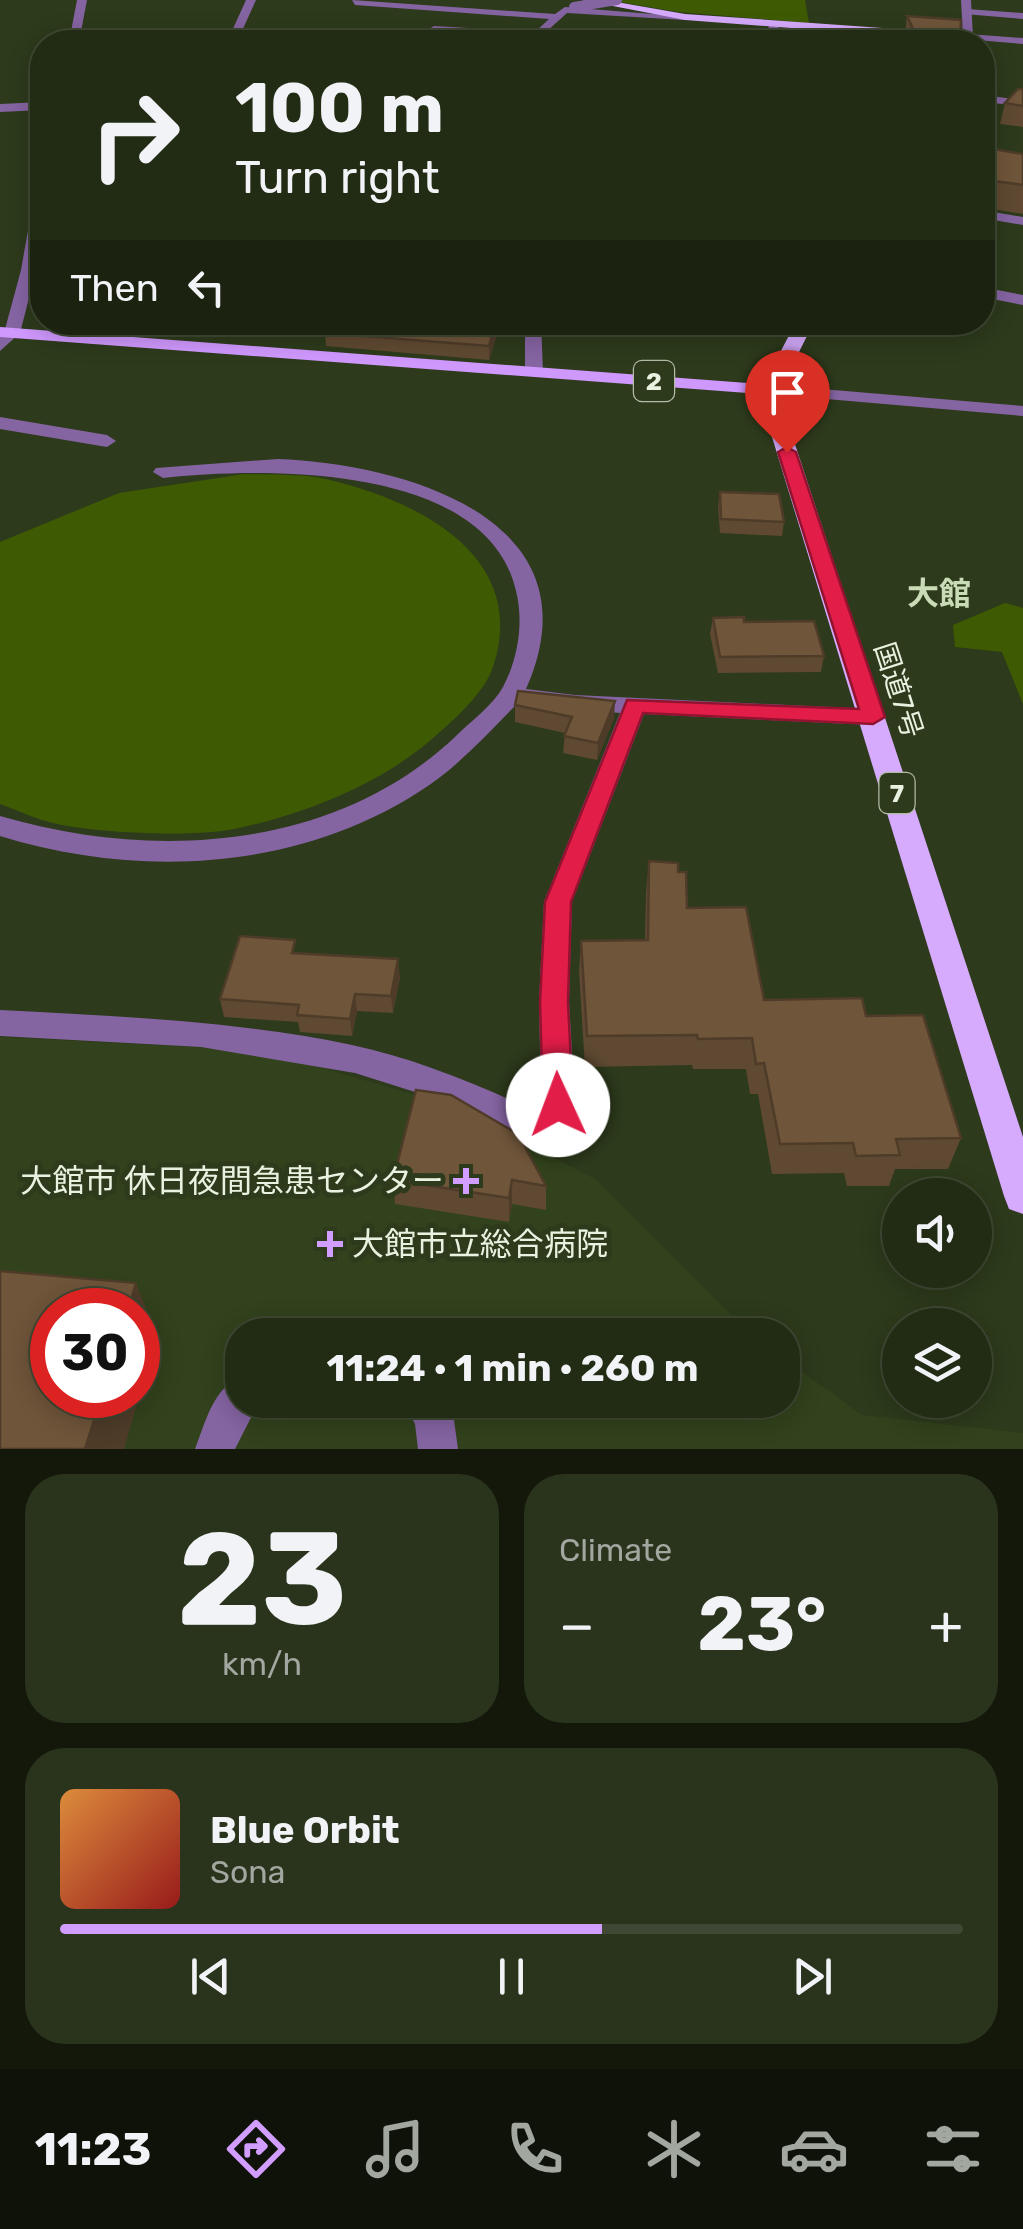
<!DOCTYPE html>
<meta charset="utf-8">
<style>
:root{--surface:#222c14;--page:#2a341d;--text:#f1f3f6;--muted:#a2a7a0;--line:#3f4834;--accent:#d19dfe}
body{margin:0;font-family:Rubik,"Noto Sans JP",sans-serif;background:var(--page);color:var(--text);height:100vh;display:flex;flex-direction:column;font-size:38px;white-space:nowrap}
*{box-sizing:border-box;margin:0}
p{font-size:32px;color:var(--muted)}
.icon{flex:none;width:55px;height:55px;fill:none;stroke:currentColor;stroke-width:2;stroke-linecap:round;stroke-linejoin:round}
.map{position:relative;height:1449px;overflow:hidden}
.panel{display:flex;flex-direction:column;gap:25px;padding:25px;background:#13180b;flex:1}
.panel>*{flex:none}
.hud{position:absolute;left:30px;top:30px;width:965px;height:305px;border-radius:40px;box-shadow:0 5px 25px #0003,0 0 0 2px var(--line);background:#222c14;color:var(--text);overflow:hidden}
.buttons{position:absolute;left:882px;top:1178px;display:grid;gap:20px}
.buttons a{display:grid;place-items:center;width:110px;height:110px;border-radius:50%;background:var(--surface);box-shadow:0 5px 25px #0003,0 0 0 2px var(--line);font-size:50px}
.speed{position:absolute;left:30px;top:1288px;display:flex;gap:20px;font-size:50px;font-weight:700;text-align:center}
.speed>*{display:grid;place-content:center;width:130px;height:130px;border-radius:50%;background:var(--surface);box-shadow:0 5px 25px #0003,0 0 0 2px var(--line);line-height:1}
.speed .limit{border:15px solid #d22;background:#fff;color:#111}
.pin{position:absolute;display:grid;place-items:center;width:85px;height:85px;color:#fff;margin:-102px -42px;border-radius:50% 50% 50% 0;rotate:-45deg;box-shadow:0 0 10px #0007}
.pin .icon{rotate:45deg}
.me{position:absolute;width:110px;margin:-55px;rotate:358deg;stroke-linejoin:round;filter:drop-shadow(0 0 8px #0008)}
.turn{display:flex;align-items:center;gap:35px;height:210px;padding:0 40px;font-size:45px}
.turn .icon{width:130px;height:130px;stroke-width:2.5}
.turn b{display:block;font-size:70px;line-height:85px}
.then{display:flex;align-items:center;height:95px;padding:0 40px;background:#0003;gap:20px;font-size:38px}
.big{font-size:75px;font-weight:700;line-height:1.1}
.panel .widget{flex:1;display:flex;flex-direction:column;justify-content:center;gap:15px;min-width:0;padding:0 35px;border-radius:40px;background:var(--page)}
.panel .dial{align-items:center;gap:0}
.dial b{font-size:130px;line-height:1}
.song{display:flex;align-items:center;gap:30px}
.cover{width:120px;height:120px;border-radius:15px;background:linear-gradient(135deg,hsl(30 70% 55%),hsl(0 70% 35%))}
.played{height:10px;border-radius:5px;background:linear-gradient(90deg,var(--accent) 60%,var(--line) 60%)}
.keys{display:flex;justify-content:space-around;direction:ltr}
.heat{display:flex;justify-content:space-between;align-items:center;font-size:55px;direction:ltr}
.panel .tiles{flex:1;display:grid;gap:25px;grid-template-columns:1fr 1fr}
.widget:last-child{grid-column:span 2}
.trip{position:absolute;left:225px;top:1318px;width:575px;height:100px;border-radius:40px;background:var(--surface);box-shadow:0 5px 25px #0003,0 0 0 2px var(--line);font-weight:700;line-height:100px;text-align:center}
.tab-bar{display:flex;height:160px;justify-content:space-around;align-items:center;background:#0e1208;color:var(--muted)}
.tab-bar .icon{width:70px;height:70px}
.tab-bar .active{color:var(--accent)}
.tab-bar b{font-size:45px;color:var(--text)}
.map>svg:first-child{display:block}
.built{fill:#32421c;fill-rule:evenodd}
.green{fill:#3e5b03}
.lines{fill:none;stroke-linecap:round;stroke-linejoin:round}
.minor{fill:#8564a2;fill-rule:evenodd}
.tertiary{fill:#8564a2;fill-rule:evenodd}
.primary{fill:#cf98fd;fill-rule:evenodd}
.trunk{fill:#d6aafc;fill-rule:evenodd}
.minor-bridge{stroke:#8564a2;stroke-width:10}
.wall{fill:#5f4932}
.shaded-wall{fill:#4e3c29}
.building{fill:#6f553a;stroke:#4e3c29;stroke-width:2.5}
.route{fill:#e11d48;stroke:#92132f;stroke-width:2.5}
.poi-dot{fill:#d19dfe;stroke:#2d3a1b;stroke-width:4}
.labels{text-anchor:middle;stroke-width:10;stroke-linejoin:round;paint-order:stroke}
.shield{fill:#2d3a1b;stroke:#b1bba5;stroke-width:2.5}
.shield-label{font-size:25px;font-weight:bold;fill:#e9f2e0}
.street-label{font-size:28px;fill:#e9f2e0;stroke:#2d3a1b}
.quarter-label{font-size:32px;font-weight:bold;fill:#cadcb7;stroke:#2d3a1b}
.near-poi-label{font-size:32px;fill:#e9f2e0;stroke:#2d3a1b;text-anchor:end}
</style>
<div class="map">
<svg width="1023" height="1449" viewBox="0 0 1023 1449">
<rect width="100%" height="100%" fill="#2d3a1b"/>
<path class="built" d="M0,1037L265,1051L459,1108L595,1179L751,1335H242V1400H782L783,1358L862,1415L1023,1433V1449H0ZM52,1310H138V1395H52Z"/>
<g class="green">
<polygon points="608,0 805,0 809,23 679,12"/>
<path d="M244,474C273,475 306,473 334,481C422,503 529,558 493,667C485,691 459,715 441,731C388,781 309,813 239,828C196,838 100,833 57,824C38,820 19,811 0,804V542L119,493Z"/>
<polygon points="1005,603 1023,608 1023,704 1002,652 955,647 953,625"/>
</g>
<g class="lines">
<g class="minor">
<polygon points="77,0 87,0 79,42 69,42"/>
<polygon points="246,0 256,0 237,42 227,42"/>
<polygon points="352,0 555,14 565,7 690,17 685,20 567,13 535,42 524,42 528,37 429,29 434,26 535,32 549,19 355,5"/>
<polygon points="967,9 1023,13 1023,19 964,14"/>
<polygon points="774,21 779,24 777,42 767,42 769,24"/>
<polygon points="381,34 454,39 459,42 377,39"/>
<polygon points="968,34 1023,38 1023,44 964,39"/>
<polygon points="42,102 42,110 0,112 0,104"/>
<path d="M42,187C45,237 33,284 20,333L12,338L4,333L21,270L35,191Z"/>
<polygon points="982,210 1023,217 1023,225 982,218"/>
<polygon points="982,287 1023,295 1023,305 982,297"/>
<polygon points="525,322 541,322 543,372 534,377 525,372"/>
<polygon points="0,417 107,435 116,441 107,447 0,429"/>
<path d="M278,459C406,464 601,520 526,689L575,695L873,709L885,717L873,725L644,714L572,902L569,1001L575,1105L550,1140L538,1144L456,1105L355,1073L201,1047L0,1036V1010C118,1016 236,1021 352,1045C414,1058 476,1084 533,1110L541,1101L539,1001L544,902L620,713L517,704C492,729 468,756 439,778C314,870 145,881 0,836V816C153,861 335,851 456,736C471,721 493,705 503,687C518,659 524,622 516,591C487,463 264,467 163,478L153,472L156,468Z"/>
<path d="M242,1376V1400H260L235,1449H195C206,1421 213,1388 242,1376Z"/>
<polygon points="403,1400 445,1400 454,1420 458,1449 418,1449 415,1424"/>
</g>
<g class="tertiary">
<polygon points="961,0 971,0 973,37 968,40 963,37"/>
<polygon points="982,95 1023,100 1023,106 982,102"/>
<polygon points="6,329 20,333 0,351 0,336"/>
<polygon points="774,385 1023,406 1023,416 768,394 768,386"/>
</g>
<polygon class="primary" points="0,327 774,385 783,390 774,395 0,337"/>
<g class="trunk">
<polygon points="582,0 605,0 685,14 968,34 974,42 685,20"/>
<polygon points="796,322 814,322 792,366 785,414 1023,1137 1023,1214 1009,1209 1004,1196 765,414 773,366"/>
</g>
<polyline class="minor-bridge" points="574,7 617,0"/>
</g>
<g class="wall">
<polygon points="907,16 960,42 904,42"/>
<polygon points="1023,89 1023,127 1000,124 1005,103"/>
<polygon points="982,147 1023,154 1023,214 986,208 982,222"/>
<polygon points="331,322 499,322 499,328 489,360 326,346 325,333"/>
<polygon points="720,492 784,522 782,536 720,533 718,505"/>
<polygon points="713,618 744,622 824,656 821,672 718,673 710,634"/>
<polygon points="515,705 614,718 597,760 563,753 565,733 515,722"/>
<polygon points="649,861 678,872 687,908 764,1000 866,1016 961,1138 948,1169 895,1169 889,1186 847,1186 844,1173 772,1174 758,1094 750,1094 746,1069 693,1069 692,1065 585,1067 579,972 581,941 645,940 646,892"/>
<polygon points="297,953 400,977 393,1013 357,1011 352,1036 300,1032 298,1022 224,1017 220,999"/>
<polygon points="416,1090 546,1186 546,1210 512,1204 509,1222 395,1204 393,1180"/>
</g>
<g class="shaded-wall">
<polygon points="989,194 982,222 982,203"/>
<polygon points="496,322 499,322 499,328 489,360 489,346"/>
<polygon points="615,701 614,718 597,760 598,743"/>
<polygon points="398,959 400,977 393,1013 391,996"/>
<polygon points="355,994 357,1011 352,1036 350,1019"/>
<polygon points="512,1180 512,1204 509,1222 509,1198"/>
<polygon points="136,1283 157,1336 124,1449 85,1449 102,1395 138,1395 138,1310 128,1310"/>
</g>
<g class="building">
<polygon points="907,16 961,20 960,42 919,42"/>
<polygon points="1018,89 1023,89 1023,106 1005,103"/>
<polygon points="982,147 1023,154 1023,185 986,180 985,190 989,194 982,203"/>
<polygon points="331,322 496,322 489,346 325,333"/>
<polygon points="720,492 779,494 784,522 721,519"/>
<polygon points="744,617 744,622 814,621 824,656 720,657 713,618"/>
<polygon points="518,691 615,701 598,743 564,736 572,717 515,705"/>
<polygon points="649,861 678,863 678,872 686,872 687,908 746,907 764,1000 862,998 866,1016 923,1015 961,1138 896,1139 900,1155 856,1156 853,1143 780,1144 764,1063 756,1064 752,1038 698,1039 697,1035 587,1036 581,941 648,940"/>
<polygon points="240,936 295,940 292,953 398,959 391,996 355,994 350,1019 297,1015 299,1005 220,999"/>
<polygon points="416,1090 451,1095 518,1134 546,1186 512,1180 509,1198 393,1180"/>
<polygon points="0,1271 136,1283 128,1310 52,1310 52,1395 102,1395 85,1449 0,1449"/>
</g>
<polygon class="route" points="787,447 796,452 885,717 873,724 643,713 571,902 568,1002 573,1105 568,1114 558,1118 547,1114 543,1105 540,1002 545,902 627,700 859,709 778,452"/>
<g class="poi-dot">
<path d="M461 1166h10v10h10v10h-10v10h-10v-10h-10v-10h10z"/>
<path d="M325 1229h10v10h10v10h-10v10h-10v-10h-10v-10h10z"/>
</g>
<g class="labels">
<g class="shield">
<rect x="634" y="361" width="40" height="40" rx="8"/>
<rect x="879.5" y="773" width="35" height="40" rx="8"/>
</g>
<g class="shield-label">
<text x="654" y="390">2</text>
<text x="897" y="802">7</text>
</g>
<g class="street-label">
<text transform="translate(899 690) rotate(72)" y="10">国道7号</text>
</g>
<g class="quarter-label">
<text x="939" y="605">大館</text>
</g>
<g class="near-poi-label">
<text x="444" y="1192">大館市 休日夜間急患センター</text>
<text x="352" y="1255" text-anchor="start">大館市立総合病院</text>
</g>
</g>
</svg>
<div class="buttons">
<a><svg class="icon" aria-label="sound" viewBox="0 0 24 24"><path d="M4 9h4l5-4v14l-5-4H4zM17 9q2 3 0 6"/></svg></a>
<a><svg class="icon" aria-label="layers" viewBox="0 0 24 24"><path d="M12 4l9 5-9 5-9-5zM3 14l9 5 9-5"/></svg></a>
</div>
<div class="speed"><div class="limit">30</div></div>
<div class="pin" style="left:787px;top:452px;background:#d93025"><svg class="icon" aria-label="arrive" viewBox="0 0 24 24"><path d="M6 21V4h12l-3 4 3 4H6"/></svg></div>
<svg class="me" style="left:558px;top:1105px" viewBox="-20 -20 40 40"><circle r="19" fill="#fff"/><path d="M0-13L10 11 0 6-10 11z" fill="#e11d48"/></svg>
<div class="trip">11:24 · 1 min · 260 m</div>
<div class="hud">
<div class="turn"><svg class="icon" aria-label="right" viewBox="0 0 24 24"><path d="M7 20v-9h11M14 6l5 5-5 5"/></svg><div><b>100 m</b>Turn right</div></div>
<div class="then">Then<svg class="icon" aria-label="left" viewBox="0 0 24 24"><path d="M17 20v-9H6M10 6l-5 5 5 5"/></svg></div>
</div>
</div>
<section class="panel">
<div class="tiles">
<div class="widget dial"><b>23</b><p>km/h</p></div>
<div class="widget"><p>Climate</p>
<div class="heat"><a>−</a><b class="big">23°</b><a>+</a></div>
</div>
<div class="widget">
<div class="song"><i class="cover"></i><div><b>Blue Orbit</b><p>Sona</p></div></div>
<div class="played"></div>
<div class="keys"><svg class="icon" aria-label="previous" viewBox="0 0 24 24"><path d="M18 5L8 12l10 7zM5 5v14"/></svg><svg class="icon" aria-label="pause" viewBox="0 0 24 24"><path d="M8 5v14M16 5v14"/></svg><svg class="icon" aria-label="next" viewBox="0 0 24 24"><path d="M6 5l10 7-10 7zM19 5v14"/></svg></div>
</div>
</div>
</section>
<nav class="tab-bar">
<b>11:23</b>
<svg class="icon active" aria-label="directions" viewBox="0 0 24 24"><path d="M12 3l9 9-9 9-9-9zM9 14v-3h6M13 9l2 2-2 2"/></svg>
<svg class="icon" aria-label="music" viewBox="0 0 24 24"><path d="M9 18V5l10-2v13"/><circle cx="6" cy="18" r="3"/><circle cx="16" cy="16" r="3"/></svg>
<svg class="icon" aria-label="phone" viewBox="0 0 24 24"><path d="M5 4h4l2 5-3 2q2 4 5 5l2-3 5 2v4C11 20 4 13 5 4z"/></svg>
<svg class="icon" aria-label="climate" viewBox="0 0 24 24"><path d="M12 3v18M4 7l16 10M4 17L20 7"/></svg>
<svg class="icon" aria-label="car" viewBox="0 0 24 24"><path d="M5 17H2v-5l4-1 3-4h7l3 4 3 1v5h-3M9 17h6M6 11h13"/><circle cx="7" cy="17" r="2"/><circle cx="17" cy="17" r="2"/></svg>
<svg class="icon" aria-label="filters" viewBox="0 0 24 24"><path d="M4 7h16M4 17h16"/><circle cx="9" cy="7" r="2"/><circle cx="15" cy="17" r="2"/></svg>
</nav>
